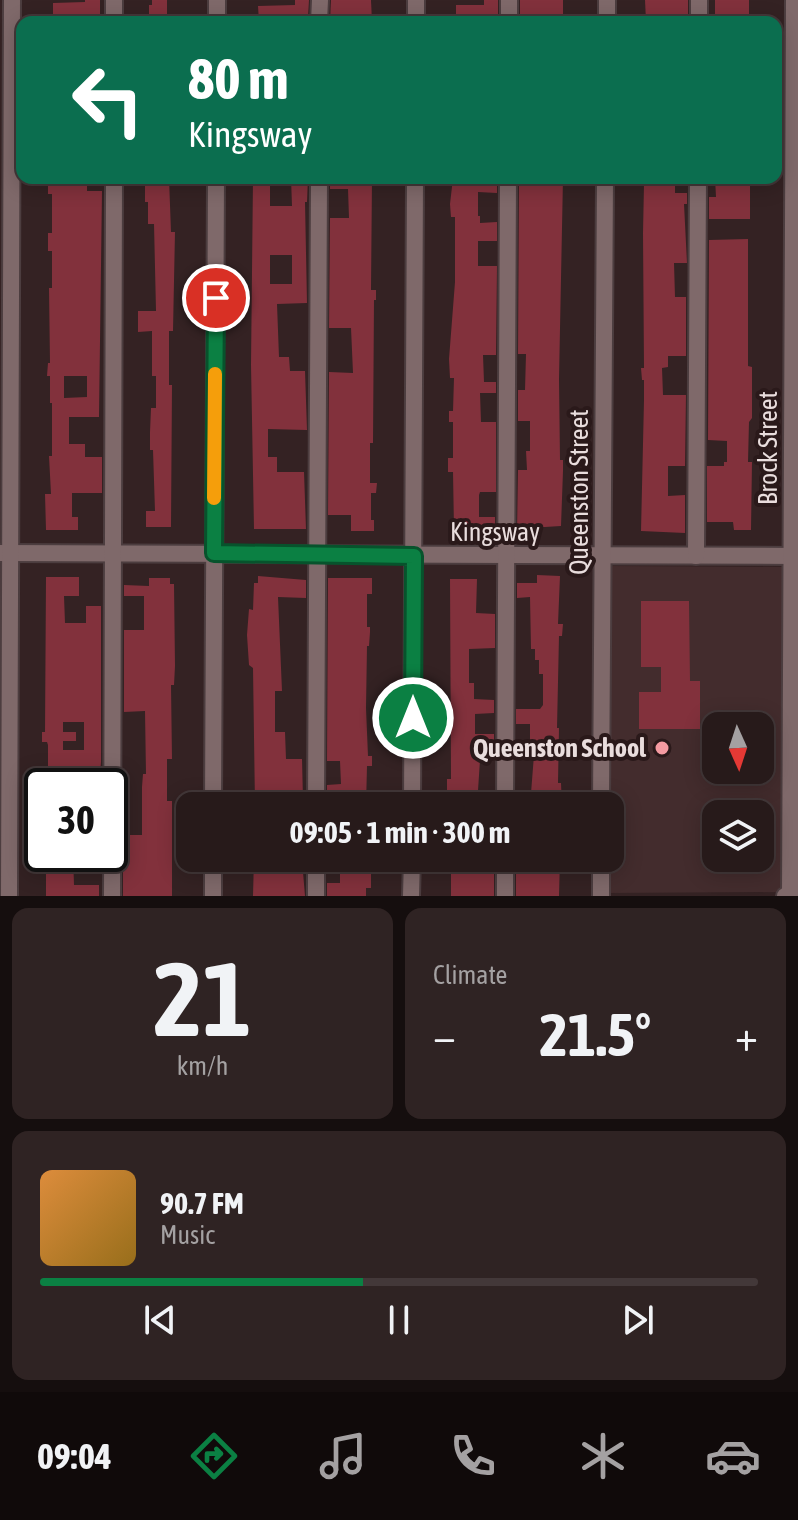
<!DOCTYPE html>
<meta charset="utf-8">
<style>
:root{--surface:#271a1a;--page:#2f2323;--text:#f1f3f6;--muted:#a4a1a2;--line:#433839;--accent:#0b8043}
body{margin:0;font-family:"Asap Condensed",sans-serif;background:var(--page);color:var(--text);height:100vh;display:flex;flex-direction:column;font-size:30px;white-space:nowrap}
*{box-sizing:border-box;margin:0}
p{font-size:26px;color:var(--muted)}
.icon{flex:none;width:44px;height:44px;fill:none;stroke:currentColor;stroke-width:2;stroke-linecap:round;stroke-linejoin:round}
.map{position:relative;height:896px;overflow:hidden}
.panel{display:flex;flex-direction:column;gap:12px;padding:12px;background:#150e0e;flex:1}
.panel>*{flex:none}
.banner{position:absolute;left:16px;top:16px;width:766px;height:168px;border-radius:16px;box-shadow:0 4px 20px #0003,0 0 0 2px var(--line);background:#0b6e4f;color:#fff;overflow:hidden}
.needle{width:52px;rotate:177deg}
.buttons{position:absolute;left:702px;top:712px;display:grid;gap:16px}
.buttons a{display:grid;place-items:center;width:72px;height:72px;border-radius:16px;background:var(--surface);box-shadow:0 4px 20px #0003,0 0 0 2px var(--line);font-size:40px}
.speed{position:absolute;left:24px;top:768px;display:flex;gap:16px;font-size:40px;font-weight:700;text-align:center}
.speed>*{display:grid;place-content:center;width:104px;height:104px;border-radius:50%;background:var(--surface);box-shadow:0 4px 20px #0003,0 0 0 2px var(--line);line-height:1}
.speed .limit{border:4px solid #111;border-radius:12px;background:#fff;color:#111}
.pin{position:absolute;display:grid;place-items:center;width:68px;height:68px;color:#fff;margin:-34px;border:4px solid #fff;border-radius:50%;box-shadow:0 2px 8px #0007}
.me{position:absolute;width:88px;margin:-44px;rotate:0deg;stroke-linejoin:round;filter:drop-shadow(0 0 6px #0008)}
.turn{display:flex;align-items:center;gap:28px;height:168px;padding:0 40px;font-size:36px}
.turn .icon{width:104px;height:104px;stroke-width:2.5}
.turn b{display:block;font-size:56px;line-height:68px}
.big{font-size:60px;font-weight:700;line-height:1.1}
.panel .widget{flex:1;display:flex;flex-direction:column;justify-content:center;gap:12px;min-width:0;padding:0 28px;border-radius:16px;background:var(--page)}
.panel .dial{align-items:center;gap:0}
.dial b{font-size:104px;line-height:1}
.song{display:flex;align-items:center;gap:24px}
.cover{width:96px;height:96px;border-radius:12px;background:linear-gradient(135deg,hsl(30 70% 55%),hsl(40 70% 35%))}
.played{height:8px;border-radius:4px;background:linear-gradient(90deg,var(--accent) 45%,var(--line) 45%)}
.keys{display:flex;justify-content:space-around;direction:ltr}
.heat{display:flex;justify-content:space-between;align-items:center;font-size:44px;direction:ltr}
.panel .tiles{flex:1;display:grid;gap:12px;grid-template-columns:1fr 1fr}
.widget:last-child{grid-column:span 2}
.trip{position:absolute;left:176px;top:792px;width:448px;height:80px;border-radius:16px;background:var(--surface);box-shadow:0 4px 20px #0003,0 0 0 2px var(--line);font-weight:700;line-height:80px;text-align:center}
.tabs{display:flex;height:128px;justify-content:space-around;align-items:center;background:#100a0a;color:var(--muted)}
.tabs .icon{width:56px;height:56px}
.tabs .active{color:var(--accent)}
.tabs b{font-size:36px;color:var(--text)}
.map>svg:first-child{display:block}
.built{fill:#432c2d;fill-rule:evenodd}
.building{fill:#82313c;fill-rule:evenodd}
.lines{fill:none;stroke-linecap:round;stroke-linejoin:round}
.minor-casing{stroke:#4c3d3f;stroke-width:20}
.minor{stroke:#7f696a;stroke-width:16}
.route-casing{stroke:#07532c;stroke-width:20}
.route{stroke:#0b8043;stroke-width:14}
.slow{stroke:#f59e0b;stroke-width:14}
.poi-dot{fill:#f49aa1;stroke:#2a191a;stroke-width:3}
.labels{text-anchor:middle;stroke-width:8;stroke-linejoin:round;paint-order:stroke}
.street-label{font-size:26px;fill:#e9dddd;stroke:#2a191a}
.poi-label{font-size:26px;font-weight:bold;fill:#e9dddd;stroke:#2a191a;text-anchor:end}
</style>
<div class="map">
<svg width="798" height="896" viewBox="0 0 798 896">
<rect width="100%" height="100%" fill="#342223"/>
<path class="built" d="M611,566L784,567L786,892L605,893L606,858H610V806H607ZM716,726H760V770H716ZM716,814H760V858H716Z"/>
<g class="building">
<polygon points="85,0 100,0 100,22 53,22 53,3 85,2"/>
<polygon points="152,0 167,0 167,22 149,22 149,5 152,5"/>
<polygon points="295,0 309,0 308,17 286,18 286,22 259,22 258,6 295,5"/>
<polygon points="331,0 371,0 372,22 330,22"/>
<polygon points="484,0 498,0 498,22 456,22 456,5 484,5"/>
<rect x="520" y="0" width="43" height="22"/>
<polygon points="645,0 688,0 688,22 646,21"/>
<rect x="715" y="0" width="34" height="22"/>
<polygon points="151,178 169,178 171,232 175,232 173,331 169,331 169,385 172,385 171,527 146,527 146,511 155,511 153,450 150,450 150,432 151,408 156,408 156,376 152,376 152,331 138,332 138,311 156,311 154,224 148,224 148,202 145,202 145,183 152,183"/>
<path d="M253,178H270V206H292L291,178H308L307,202H305L307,303L277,304L279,357H289L290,371H305L307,430L268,429V457H277V472H304L306,529H254L251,365ZM270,255H292V284H270Z"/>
<polygon points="330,178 372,178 371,290 376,290 376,300 374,300 373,443 370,443 370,483 377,483 376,493 371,493 371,520 374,520 374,531 351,531 351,515 328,515 329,372 353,373 351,328 329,328 330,218 349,218 348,189 330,189"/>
<polygon points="453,178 497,178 497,193 478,192 478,216 480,216 480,223 497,222 497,241 478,241 478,266 497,266 496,355 483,355 484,382 496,382 496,393 480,393 481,422 496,422 496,492 480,492 479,495 479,517 495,517 495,532 486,532 486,529 454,529 453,472 448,472 448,458 453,458 453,422 449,422 449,411 453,411 454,378 450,378 449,359 455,282 455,217 451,217 450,204"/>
<polygon points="545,178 563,178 559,379 560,460 563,460 563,471 561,526 529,528 529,532 517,532 518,470 527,470 526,451 530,451 530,421 518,421 518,390 525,390 526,354 518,354 519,181 545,181"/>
<polygon points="647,178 675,178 675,193 687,193 687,204 684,204 687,263 674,263 675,297 686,297 686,356 668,356 668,367 662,368 663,395 686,395 685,466 668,466 668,496 685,495 685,533 641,531 644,400 644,380 642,380 641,368 644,368 643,233 644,184 647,184"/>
<polygon points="715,178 750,178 750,219 709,219 709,197 716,197"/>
<path d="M48,179H70V183L87,185V191H102L99,417H69V444H85V457H102V493H72V517H78V530H46L45,494H51L49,456H52V403H50V376H47L48,363H50L49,288H52V251H48V233H52V194H48ZM64,376H87V397L64,398Z"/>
<polygon points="748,239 748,366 752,367 752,418 749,422 748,462 752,462 751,530 734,530 733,522 707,522 707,466 724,466 724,462 727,462 727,441 708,440 709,240"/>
<polygon points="537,575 560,576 558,624 563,624 562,636 559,636 557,728 559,728 558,783 561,783 562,806 530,806 535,742 530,741 530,724 516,724 516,709 540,709 543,705 543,674 539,674 539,660 535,660 535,649 531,649 530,597 517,598 517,583 537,583"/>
<polygon points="258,576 306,580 306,598 278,597 282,691 275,691 275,732 285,732 286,759 302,759 303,799 273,799 273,806 255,806 253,668 249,665 247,635 249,609 253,610 254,583 258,583"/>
<path d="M46,577H79V596H64L65,623H86V606H101V762L100,774H87L88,786H48V745L47,742H42V732H45ZM63,722H84V750H63V741H76V732H63Z"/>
<polygon points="149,578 170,578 170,584 174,584 175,666 174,685 171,685 172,759 167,759 167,801 172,801 172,896 123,896 123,835 142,835 142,787 143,774 146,774 145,711 124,712 124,630 144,630 144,596 124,596 124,585 149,586"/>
<polygon points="328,578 372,578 372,594 367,594 367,627 370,627 370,632 369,646 367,646 366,708 368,756 372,756 372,766 367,766 366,806 342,806 342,798 327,798 327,785 341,784 340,761 327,761"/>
<polygon points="450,579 477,579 476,613 495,614 495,648 469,649 469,683 474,683 474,699 494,700 494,713 475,714 475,734 494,734 494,760 480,760 477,806 451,806 451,797 447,797 447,779 451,779"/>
<polygon points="641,601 689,601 690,681 700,681 700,729 639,729 639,692 661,692 661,667 641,667"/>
<polygon points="46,854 73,854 74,885 99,885 99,896 46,896"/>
<polygon points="254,858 302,860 305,896 253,896"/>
<polygon points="340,858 371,858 371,888 366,888 366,896 327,896 327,883 340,883"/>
<polygon points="451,858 470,858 470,861 480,861 480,864 494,864 494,896 451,896"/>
<polygon points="536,858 560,858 559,896 516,896 516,865 536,864"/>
</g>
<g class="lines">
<g class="minor-casing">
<g id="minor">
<polyline points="114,22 114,0"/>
<polyline points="217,22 217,0"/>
<polyline points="319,22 320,0"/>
<polyline points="416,22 416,0"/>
<polyline points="509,22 509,0"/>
<polyline points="607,22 607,0"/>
<polyline points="699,22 699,0"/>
<polyline points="0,553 798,556"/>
<polyline points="696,556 698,178"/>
<polyline points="213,806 216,178"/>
<polyline points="316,806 319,178"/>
<polyline points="412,806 415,178"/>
<polyline points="505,806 508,178"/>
<polyline points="601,806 605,178"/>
<polyline points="9,896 12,0"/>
<polyline points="112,896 114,178"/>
<polyline points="213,896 213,858"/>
<polyline points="316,896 316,858"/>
<polyline points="411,896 412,858"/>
<polyline points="505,896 505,858"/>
<polyline points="601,896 601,858"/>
<polyline points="785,896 790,896 794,0"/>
</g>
</g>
<use href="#minor" class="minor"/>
</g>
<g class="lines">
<g class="route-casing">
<polyline id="route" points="216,298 214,553 414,556 413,718"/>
</g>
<use href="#route" class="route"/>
<polyline class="slow" points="214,498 215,374"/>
</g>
<circle class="poi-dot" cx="662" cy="748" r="8"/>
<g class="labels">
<g class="street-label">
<text transform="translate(768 448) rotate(-90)" y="9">Brock Street</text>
<text transform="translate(579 492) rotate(-90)" y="9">Queenston Street</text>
<text x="495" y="541">Kingsway</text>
</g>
<g class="poi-label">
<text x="646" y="757">Queenston School</text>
</g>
</g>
</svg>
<div class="buttons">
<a><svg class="needle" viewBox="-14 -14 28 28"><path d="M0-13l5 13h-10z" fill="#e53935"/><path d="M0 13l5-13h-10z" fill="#a4a1a2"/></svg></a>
<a><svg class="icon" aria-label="layers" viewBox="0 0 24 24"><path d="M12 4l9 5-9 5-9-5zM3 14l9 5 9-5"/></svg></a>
</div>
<div class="speed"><div class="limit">30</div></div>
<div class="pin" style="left:216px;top:298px;background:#d93025"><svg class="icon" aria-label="arrive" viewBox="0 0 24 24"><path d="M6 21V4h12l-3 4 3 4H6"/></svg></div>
<svg class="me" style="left:413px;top:718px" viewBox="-20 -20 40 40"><circle r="17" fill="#0b8043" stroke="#fff" stroke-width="3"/><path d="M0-11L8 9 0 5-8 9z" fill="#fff"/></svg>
<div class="trip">09:05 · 1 min · 300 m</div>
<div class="banner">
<div class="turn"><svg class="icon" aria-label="left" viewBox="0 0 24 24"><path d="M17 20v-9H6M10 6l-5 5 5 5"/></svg><div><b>80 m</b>Kingsway</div></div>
</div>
</div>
<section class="panel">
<div class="tiles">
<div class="widget dial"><b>21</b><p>km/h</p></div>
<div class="widget"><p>Climate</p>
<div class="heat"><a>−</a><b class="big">21.5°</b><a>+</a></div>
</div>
<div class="widget">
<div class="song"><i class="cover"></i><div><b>90.7 FM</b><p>Music</p></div></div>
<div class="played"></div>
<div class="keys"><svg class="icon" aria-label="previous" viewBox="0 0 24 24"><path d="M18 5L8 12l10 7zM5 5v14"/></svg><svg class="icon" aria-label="pause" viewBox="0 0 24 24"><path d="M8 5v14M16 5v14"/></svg><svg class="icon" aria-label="next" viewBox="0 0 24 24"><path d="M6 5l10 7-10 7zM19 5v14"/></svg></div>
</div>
</div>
</section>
<nav class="tabs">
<b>09:04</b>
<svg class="icon active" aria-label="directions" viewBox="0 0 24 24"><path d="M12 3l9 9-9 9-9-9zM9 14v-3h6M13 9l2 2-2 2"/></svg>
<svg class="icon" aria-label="music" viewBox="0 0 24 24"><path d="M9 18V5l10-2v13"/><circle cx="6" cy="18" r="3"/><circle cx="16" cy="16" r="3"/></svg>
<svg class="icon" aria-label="phone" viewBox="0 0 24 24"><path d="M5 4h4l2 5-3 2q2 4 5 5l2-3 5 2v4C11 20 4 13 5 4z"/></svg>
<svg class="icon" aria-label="climate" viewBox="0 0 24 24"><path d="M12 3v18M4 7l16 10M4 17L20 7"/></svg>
<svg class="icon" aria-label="car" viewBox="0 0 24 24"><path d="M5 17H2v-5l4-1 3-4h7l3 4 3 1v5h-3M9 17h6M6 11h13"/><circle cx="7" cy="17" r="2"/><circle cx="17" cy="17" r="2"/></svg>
</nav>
